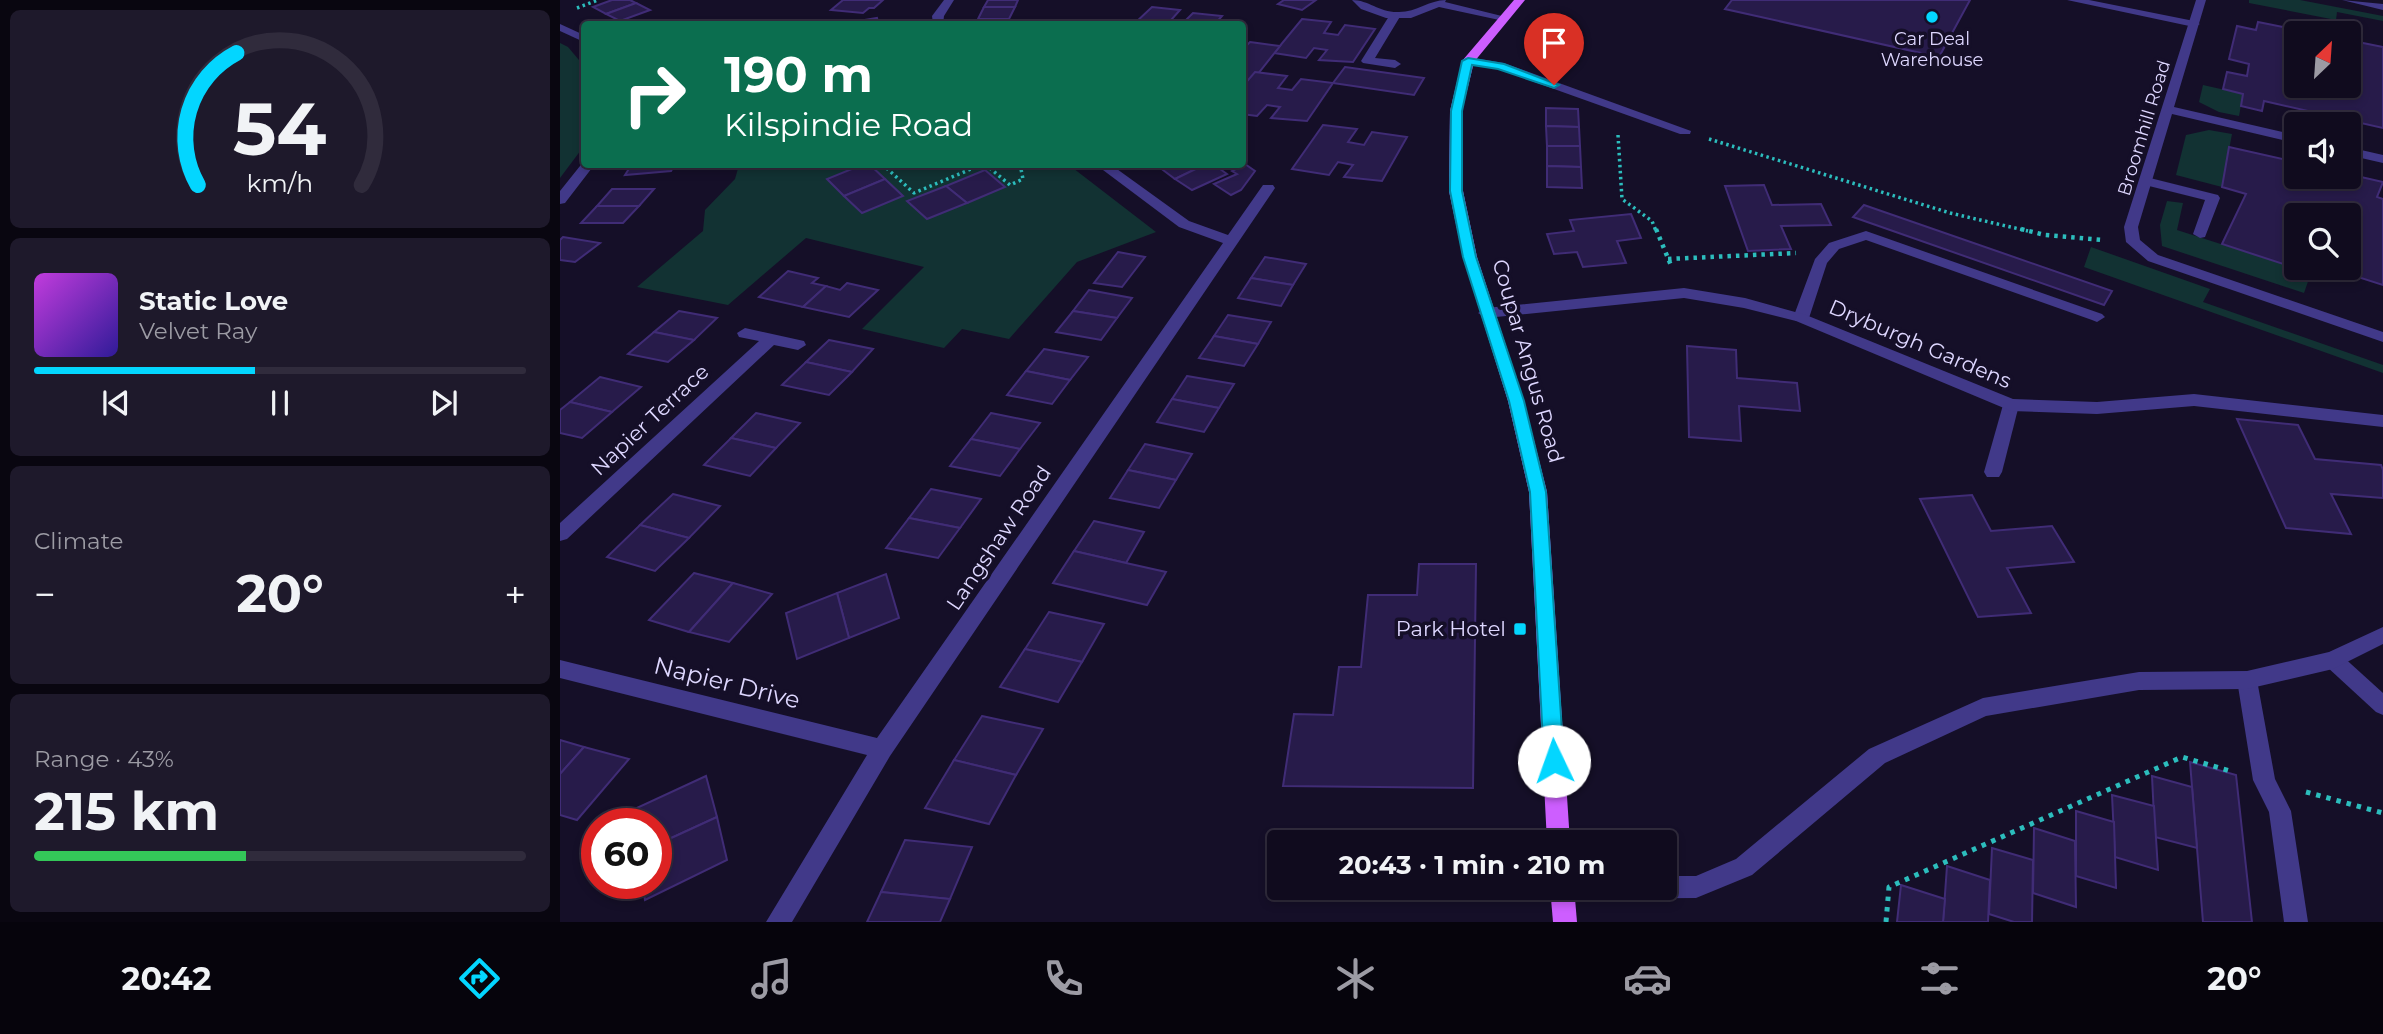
<!DOCTYPE html>
<meta charset="utf-8">
<style>
:root{--surface:#100b1e;--page:#1e192b;--text:#f1f3f6;--muted:#9c9ba4;--line:#302b3c;--accent:#03d6ff}
body{margin:0;font-family:Montserrat,sans-serif;background:var(--page);color:var(--text);height:100vh;display:flex;flex-direction:column;font-size:26px;white-space:nowrap}
*{box-sizing:border-box;margin:0}
p{font-size:23px;color:var(--muted)}
.icon{flex:none;width:38px;height:38px;fill:none;stroke:currentColor;stroke-width:2;stroke-linecap:round;stroke-linejoin:round}
.map{position:relative;flex:1;overflow:hidden}
.details{display:flex;flex-direction:column;gap:10px;padding:10px;background:#090610;width:560px}
.details>*{flex:none}
.top-card{position:absolute;left:21px;top:21px;width:665px;height:147px;border-radius:7px;box-shadow:0 4px 10px #0003,0 0 0 2px var(--line);background:#0b6e4f;color:#fff;overflow:hidden}
.needle{width:46px;rotate:25deg}
.tools{position:absolute;left:1724px;top:21px;display:grid;gap:14px}
.tools a{display:grid;place-items:center;width:77px;height:77px;border-radius:7px;background:var(--surface);box-shadow:0 4px 10px #0003,0 0 0 2px var(--line);font-size:35px}
.speed{position:absolute;left:21px;top:808px;display:flex;gap:14px;font-size:35px;font-weight:700;text-align:center}
.speed>*{display:grid;place-content:center;width:91px;height:91px;border-radius:50%;background:var(--surface);box-shadow:0 4px 10px #0003,0 0 0 2px var(--line);line-height:1}
.speed .limit{border:10px solid #d22;background:#fff;color:#111}
.pin{position:absolute;display:grid;place-items:center;width:60px;height:60px;color:#fff;margin:-72px -30px;border-radius:50% 50% 50% 0;rotate:-45deg;box-shadow:0 0 7px #0007}
.pin .icon{rotate:45deg}
.me{position:absolute;width:77px;margin:-38px;rotate:357deg;stroke-linejoin:round;filter:drop-shadow(0 0 5px #0008)}
.turn{display:flex;align-items:center;gap:24px;height:147px;padding:0 28px;font-size:32px}
.turn .icon{width:91px;height:91px;stroke-width:2.5}
.turn b{display:block;font-size:49px;line-height:60px}
.big{font-size:52px;font-weight:700;line-height:1.1}
.details .tile{flex:1;display:flex;flex-direction:column;justify-content:center;gap:10px;min-width:0;padding:0 24px;border-radius:10px;background:var(--page)}
.details .dial{align-items:center;gap:0}
.dial svg{height:182px;overflow:visible;fill:none;stroke:var(--line);stroke-width:7;stroke-linecap:round;text-anchor:middle}
.dial text{fill:var(--text);stroke:none}
.song{display:flex;align-items:center;gap:21px}
.cover{width:84px;height:84px;border-radius:10px;background:linear-gradient(135deg,hsl(290 70% 55%),hsl(250 70% 35%))}
.played{height:7px;border-radius:4px;background:linear-gradient(90deg,var(--accent) 45%,var(--line) 45%)}
.keys{display:flex;justify-content:space-around;direction:ltr}
.heat{display:flex;justify-content:space-between;align-items:center;font-size:38px;direction:ltr}
.charge{height:10px;border-radius:5px;background:linear-gradient(90deg,#34c759 43%,var(--line) 0)}
.trip{position:absolute;left:707px;top:830px;width:410px;height:70px;border-radius:7px;background:var(--surface);box-shadow:0 4px 10px #0003,0 0 0 2px var(--line);font-weight:700;line-height:70px;text-align:center}
.tab-bar{display:flex;height:112px;justify-content:space-around;align-items:center;background:#06040c;color:var(--muted)}
.tab-bar .icon{width:49px;height:49px}
.tab-bar .on{color:var(--accent)}
.tab-bar b{font-size:32px;color:var(--text)}
main{display:flex;flex:1;min-height:0}
.map>svg:first-child{display:block}
.green{fill:#123233}
.building{fill:#271b4a;stroke:#402c76;stroke-width:2}
.lines{fill:none;stroke-linecap:round;stroke-linejoin:round}
.path-far2{stroke:#2cbdbd;stroke-width:3.5;stroke-dasharray:2.5 3.5;stroke-linecap:butt}
.path-far1{stroke:#2cbdbd;stroke-width:4.5;stroke-dasharray:3.5 5;stroke-linecap:butt}
.path{stroke:#2cbdbd;stroke-width:5;stroke-dasharray:4.5 6;stroke-linecap:butt}
.service{fill:#413989;fill-rule:evenodd}
.minor{fill:#413989;fill-rule:evenodd}
.primary{fill:#cd5eff;fill-rule:evenodd}
.route{fill:#03d6ff;stroke:#028ba6;stroke-width:2}
.poi-dot{fill:#03d6ff;stroke:#150f28;stroke-width:2.5}
.labels{text-anchor:middle;stroke-width:7;stroke-linejoin:round;paint-order:stroke}
.far-poi-label{font-size:18px;fill:#ded7ff;stroke:#150f28}
.far-street-label{font-size:18px;fill:#ded7ff;stroke:#150f28}
.street-label{font-size:21px;fill:#ded7ff;stroke:#150f28}
.poi-label{font-size:21px;fill:#ded7ff;stroke:#150f28;text-anchor:end}
.near-street-label{font-size:24px;fill:#ded7ff;stroke:#150f28}
</style>
<main>
<section class="details">
<div class="tile dial"><svg viewBox="0 0 100 80">
<path d="M14 69A42 42 0 1 1 86 69"/>
<path d="M14 69A42 42 0 0 1 31 11" stroke="#03d6ff"/>
<text x="50" y="56" font-size="32" font-weight="700">54</text>
<text x="50" y="72" font-size="11">km/h</text>
</svg></div>
<div class="tile">
<div class="song"><i class="cover"></i><div><b>Static Love</b><p>Velvet Ray</p></div></div>
<div class="played"></div>
<div class="keys"><svg class="icon" aria-label="previous" viewBox="0 0 24 24"><path d="M18 5L8 12l10 7zM5 5v14"/></svg><svg class="icon" aria-label="pause" viewBox="0 0 24 24"><path d="M8 5v14M16 5v14"/></svg><svg class="icon" aria-label="next" viewBox="0 0 24 24"><path d="M6 5l10 7-10 7zM19 5v14"/></svg></div>
</div>
<div class="tile"><p>Climate</p>
<div class="heat"><a>−</a><b class="big">20°</b><a>+</a></div>
</div>
<div class="tile"><p>Range · 43%</p><b class="big">215 km</b><div class="charge"></div></div>
</section>
<div class="map">
<svg width="1823" height="922" viewBox="0 0 1823 922">
<rect width="100%" height="100%" fill="#150f28"/>
<g class="green">
<polygon points="1689,0 1740,0 1823,16 1823,21 1777,12 1776,20 1689,3"/>
<polygon points="0,43 8,47 24,66 24,146 0,178"/>
<polygon points="1643,85 1683,94 1679,116 1659,112 1639,102"/>
<polygon points="1649,130 1672,134 1662,187 1616,175 1626,135"/>
<polygon points="179,165 509,165 596,232 517,262 449,339 402,329 384,348 302,329 364,267 246,238 168,305 77,287 143,231 145,210 175,179"/>
<polygon points="1607,201 1623,203 1617,230 1751,273 1744,293 1602,246 1600,225"/>
<polygon points="1531,247 1650,289 1643,302 1823,365 1823,373 1524,267"/>
</g>
<g class="building">
<polygon points="52,0 70,0 76,3 46,14 33,7"/>
<polygon points="283,0 323,0 314,8 309,8 303,13 271,10"/>
<polygon points="428,0 458,0 455,7 424,7"/>
<polygon points="724,0 756,0 742,10 718,4"/>
<polygon points="1172,0 1410,0 1379,57 1165,9"/>
<polygon points="76,3 90,10 60,21 46,14"/>
<polygon points="424,7 455,7 449,19 418,19"/>
<polygon points="592,7 620,10 611,20 624,22 633,13 662,16 655,24 574,24"/>
<polygon points="317,18 318,22 324,21 325,24 281,24"/>
<polygon points="742,19 771,22 764,33 778,35 785,25 815,29 793,62 759,60 767,50 754,48 746,58 714,53"/>
<polygon points="1698,22 1753,33 1736,33 1736,86 1788,86 1788,40 1823,47 1823,128 1704,101 1702,111 1681,106 1683,94 1663,89 1667,72 1687,76 1689,64 1669,59 1677,26 1696,30"/>
<polygon points="690,42 720,46 693,80 682,80 682,50"/>
<polygon points="785,67 864,78 854,95 773,83"/>
<polygon points="695,72 727,76 718,88 732,90 741,79 773,83 747,121 711,118 720,107 707,105 697,116 682,114 682,87"/>
<polygon points="986,108 1018,109 1019,127 986,126"/>
<polygon points="763,125 797,129 788,142 804,145 812,132 847,137 822,181 784,177 793,165 778,162 769,175 732,169"/>
<polygon points="986,126 1019,127 1020,146 987,146"/>
<polygon points="987,146 1020,146 1021,167 987,166"/>
<polygon points="1669,147 1736,162 1736,177 1788,177 1788,174 1823,182 1817,197 1823,199 1823,285 1770,268 1788,268 1788,215 1736,215 1736,268 1753,268 1751,273 1662,244 1686,194 1662,187"/>
<polygon points="72,164 115,164 111,171 65,175"/>
<polygon points="304,164 309,164 325,179 284,196 267,179"/>
<polygon points="605,164 646,164 615,179 599,167"/>
<polygon points="646,164 653,164 667,174 632,190 615,179"/>
<polygon points="685,164 695,171 681,190 671,195 654,184 677,174 672,171"/>
<polygon points="987,166 1021,167 1022,188 987,187"/>
<polygon points="425,170 445,187 407,203 386,186"/>
<polygon points="325,179 343,196 302,213 284,196"/>
<polygon points="1204,185 1212,205 1261,204 1271,225 1221,226 1231,249 1188,251 1165,186"/>
<polygon points="386,186 407,203 367,219 347,201"/>
<polygon points="52,189 94,189 79,206 37,206"/>
<polygon points="1304,205 1552,291 1544,305 1293,217"/>
<polygon points="37,206 79,206 63,223 21,223"/>
<polygon points="1071,214 1081,238 1057,241 1066,263 1023,267 1017,252 994,254 987,234 1014,231 1010,220"/>
<polygon points="3,237 40,243 15,262 0,260 0,240"/>
<polygon points="558,252 585,257 562,287 534,283"/>
<polygon points="705,257 746,264 733,285 691,278"/>
<polygon points="228,271 258,278 252,283 266,286 243,307 199,297"/>
<polygon points="691,278 733,285 721,306 678,298"/>
<polygon points="287,283 318,290 289,317 243,307 266,286 280,290"/>
<polygon points="529,290 572,298 557,318 513,311"/>
<polygon points="119,311 157,318 134,340 94,332"/>
<polygon points="513,311 557,318 541,340 496,332"/>
<polygon points="668,315 711,322 698,344 654,336"/>
<polygon points="94,332 134,340 108,362 68,354"/>
<polygon points="654,336 698,344 684,366 639,358"/>
<polygon points="269,340 313,349 292,372 246,362"/>
<polygon points="1127,346 1176,350 1177,378 1237,383 1240,411 1179,406 1181,441 1129,437"/>
<polygon points="484,349 528,357 510,380 466,371"/>
<polygon points="246,362 292,372 269,395 222,385"/>
<polygon points="466,371 510,380 492,404 447,395"/>
<polygon points="627,376 674,384 659,408 612,399"/>
<polygon points="40,377 81,387 52,412 10,402"/>
<polygon points="612,399 659,408 644,432 597,422"/>
<polygon points="10,402 52,412 22,438 0,433 0,410"/>
<polygon points="196,413 240,423 216,448 171,438"/>
<polygon points="431,413 480,423 460,449 411,439"/>
<polygon points="1677,419 1738,425 1755,459 1821,465 1823,470 1823,498 1771,494 1791,534 1726,528"/>
<polygon points="171,438 216,448 190,476 144,465"/>
<polygon points="411,439 460,449 440,476 390,466"/>
<polygon points="585,444 632,454 616,480 568,470"/>
<polygon points="568,470 616,480 599,508 550,498"/>
<polygon points="371,489 421,499 400,528 349,518"/>
<polygon points="113,494 160,506 129,538 80,525"/>
<polygon points="1412,495 1431,531 1492,526 1514,562 1447,568 1471,613 1418,617 1360,499"/>
<polygon points="349,518 400,528 378,558 326,548"/>
<polygon points="534,521 584,532 566,563 514,551"/>
<polygon points="80,525 129,538 95,571 47,557"/>
<polygon points="514,551 566,563 606,572 587,605 493,583"/>
<polygon points="859,564 916,564 913,788 723,786 734,714 773,715 779,667 801,667 808,595 857,595"/>
<polygon points="134,573 173,583 129,632 89,620"/>
<polygon points="326,574 339,618 289,638 277,593"/>
<polygon points="173,583 212,594 169,642 129,632"/>
<polygon points="277,593 289,638 237,659 226,613"/>
<polygon points="489,612 544,624 522,662 465,649"/>
<polygon points="465,649 522,662 498,702 440,687"/>
<polygon points="422,716 483,729 456,775 394,760"/>
<polygon points="0,740 24,747 0,774"/>
<polygon points="24,747 69,759 17,820 0,815 0,774"/>
<polygon points="394,760 456,775 429,824 365,808"/>
<polygon points="1630,762 1676,775 1692,922 1643,922"/>
<polygon points="146,776 157,817 96,845 96,824 71,824 68,812"/>
<polygon points="1592,776 1632,787 1637,848 1595,837"/>
<polygon points="1552,795 1594,806 1598,870 1555,857"/>
<polygon points="1516,811 1554,822 1556,888 1516,876"/>
<polygon points="157,817 167,860 85,900 82,884 96,884 96,845"/>
<polygon points="1474,828 1515,841 1516,907 1473,893"/>
<polygon points="345,840 412,847 390,899 321,892"/>
<polygon points="1432,848 1473,860 1472,922 1454,922 1429,914"/>
<polygon points="1387,866 1430,880 1428,922 1383,922"/>
<polygon points="1341,885 1385,899 1383,922 1337,922"/>
<polygon points="321,892 390,899 380,922 307,922"/>
</g>
<g class="lines">
<g class="path-far2">
<polyline points="17,8 38,0"/>
<polyline points="1058,135 1062,199 1092,221 1096,231"/>
<polyline points="1149,139 1390,213 1468,231"/>
<polyline points="322,164 354,193 423,164"/>
<polyline points="425,164 450,185 463,179 460,164"/>
</g>
<g class="path-far1">
<polyline points="1096,229 1112,268"/>
<polyline points="1461,229 1485,235 1543,240"/>
<polyline points="1108,259 1236,253"/>
</g>
<g class="path">
<polyline points="1746,792 1823,813"/>
<polyline points="1326,922 1329,887 1622,757 1670,771"/>
</g>
<g class="service">
<polygon points="1507,0 1529,0 1634,21 1640,24 1634,27"/>
<polygon points="831,13 841,15 815,58 835,60 841,64 835,68 803,63 801,61"/>
<polygon points="1586,177 1658,195 1660,198 1645,237 1640,238 1633,234 1645,200 1581,184 1581,178"/>
<polygon points="1306,231 1542,314 1545,317 1537,322 1532,320 1306,240 1279,249 1267,263 1249,318 1246,321 1236,321 1233,318 1255,259 1269,243"/>
<polygon points="1451,399 1459,405 1442,472 1439,477 1427,477 1424,472 1443,405"/>
<polygon points="1773,651 1780,654 1823,693 1823,715 1816,712 1766,666 1763,660 1766,654"/>
<polygon points="1687,671 1694,674 1697,680 1715,779 1731,811 1748,922 1724,922 1709,812 1693,780 1677,680 1680,674"/>
</g>
<g class="minor">
<polygon points="384,0 394,0 384,16 383,24 373,24 372,16"/>
<path d="M792,0C809,0 820,13 839,12C857,12 869,0 886,0L885,2L950,18L944,21L879,7L851,18H826L801,9Z"/>
<polygon points="1636,0 1646,0 1614,107 1736,135 1736,143 1612,114 1578,227 1580,240 1598,255 1823,332 1823,342 1588,261 1566,242 1564,227"/>
<polygon points="1782,0 1823,4 1823,10"/>
<polygon points="0,24 24,35 24,42 0,31"/>
<polygon points="908,57 944,63 1131,131 1130,134 1120,134 938,69 904,63 904,59"/>
<polygon points="1788,147 1823,155 1823,163 1788,155"/>
<polygon points="24,161 24,164 35,164 5,203 0,204 0,191"/>
<polygon points="535,164 550,164 629,221 668,235 703,185 713,185 715,188 330,756 232,922 206,922 307,755 0,678 0,660 317,738 663,243 619,227"/>
<polygon points="1124,288 1185,298 1246,315 1453,399 1537,402 1634,394 1823,415 1823,427 1634,406 1537,414 1451,411 1236,321 1184,308 1124,298 926,318 918,313 926,308"/>
<polygon points="185,328 244,341 246,345 238,350 214,345 7,539 0,541 0,523 199,341 179,337 177,333"/>
<polygon points="1823,627 1823,644 1773,669 1687,689 1579,690 1426,716 1325,763 1192,875 1136,898 1002,899 994,896 990,888 1104,887 1104,876 1136,876 1176,859 1309,749 1423,698 1579,672 1687,671 1769,652"/>
</g>
<g class="primary">
<polygon points="954,0 965,0 914,62 902,111 903,191 917,257 964,401 987,492 1010,842 987,842 969,492 948,401 903,257 889,191 890,111 902,61"/>
<polygon points="990,887 1014,887 1017,922 993,922"/>
</g>
</g>
<polygon class="route" points="908,58 944,64 999,85 994,88 938,69 912,65 902,111 902,191 916,257 964,401 986,492 1004,761 1001,767 994,770 987,767 984,761 970,492 949,401 903,257 890,191 891,111 902,61"/>
<g class="poi-dot">
<circle cx="1372" cy="17" r="7"/>
<rect x="953" y="622" width="14" height="14" rx="3.5"/>
</g>
<g class="labels">
<g class="far-poi-label">
<text x="1372" y="45">Car Deal<tspan x="1372" dy="21">Warehouse</tspan></text>
</g>
<g class="far-street-label">
<text transform="translate(1584 128) rotate(-73)" y="6">Broomhill Road</text>
</g>
<g class="street-label">
<text transform="translate(1360 344) rotate(23)" y="7">Dryburgh Gardens</text>
<text transform="translate(968 361) rotate(74)" y="7">Coupar Angus Road</text>
<text transform="translate(90 420) rotate(-43)" y="7">Napier Terrace</text>
<text transform="translate(439 538) rotate(-56)" y="7">Langshaw Road</text>
</g>
<g class="poi-label">
<text x="946" y="636">Park Hotel</text>
</g>
<g class="near-street-label">
<text transform="translate(167 683) rotate(14)" y="8">Napier Drive</text>
</g>
</g>
</svg>
<div class="tools">
<a><svg class="needle" viewBox="-14 -14 28 28"><path d="M0-13l5 13h-10z" fill="#e53935"/><path d="M0 13l5-13h-10z" fill="#9c9ba4"/></svg></a>
<a><svg class="icon" aria-label="sound" viewBox="0 0 24 24"><path d="M4 9h4l5-4v14l-5-4H4zM17 9q2 3 0 6"/></svg></a>
<a><svg class="icon" aria-label="search" viewBox="0 0 24 24"><circle cx="10" cy="10" r="6"/><path d="M15 15l6 6"/></svg></a>
</div>
<div class="speed"><div class="limit">60</div></div>
<div class="pin" style="left:994px;top:85px;background:#d93025"><svg class="icon" aria-label="arrive" viewBox="0 0 24 24"><path d="M6 21V4h12l-3 4 3 4H6"/></svg></div>
<svg class="me" style="left:994px;top:761px" viewBox="-20 -20 40 40"><circle r="19" fill="#fff"/><path d="M0-13L10 11 0 6-10 11z" fill="#03d6ff"/></svg>
<div class="trip">20:43 · 1 min · 210 m</div>
<div class="top-card">
<div class="turn"><svg class="icon" aria-label="right" viewBox="0 0 24 24"><path d="M7 20v-9h11M14 6l5 5-5 5"/></svg><div><b>190 m</b>Kilspindie Road</div></div>
</div>
</div>
</main>
<nav class="tab-bar">
<b>20:42</b>
<svg class="icon on" aria-label="directions" viewBox="0 0 24 24"><path d="M12 3l9 9-9 9-9-9zM9 14v-3h6M13 9l2 2-2 2"/></svg>
<svg class="icon" aria-label="music" viewBox="0 0 24 24"><path d="M9 18V5l10-2v13"/><circle cx="6" cy="18" r="3"/><circle cx="16" cy="16" r="3"/></svg>
<svg class="icon" aria-label="phone" viewBox="0 0 24 24"><path d="M5 4h4l2 5-3 2q2 4 5 5l2-3 5 2v4C11 20 4 13 5 4z"/></svg>
<svg class="icon" aria-label="climate" viewBox="0 0 24 24"><path d="M12 3v18M4 7l16 10M4 17L20 7"/></svg>
<svg class="icon" aria-label="car" viewBox="0 0 24 24"><path d="M5 17H2v-5l4-1 3-4h7l3 4 3 1v5h-3M9 17h6M6 11h13"/><circle cx="7" cy="17" r="2"/><circle cx="17" cy="17" r="2"/></svg>
<svg class="icon" aria-label="filters" viewBox="0 0 24 24"><path d="M4 7h16M4 17h16"/><circle cx="9" cy="7" r="2"/><circle cx="15" cy="17" r="2"/></svg>
<b>20°</b>
</nav>
